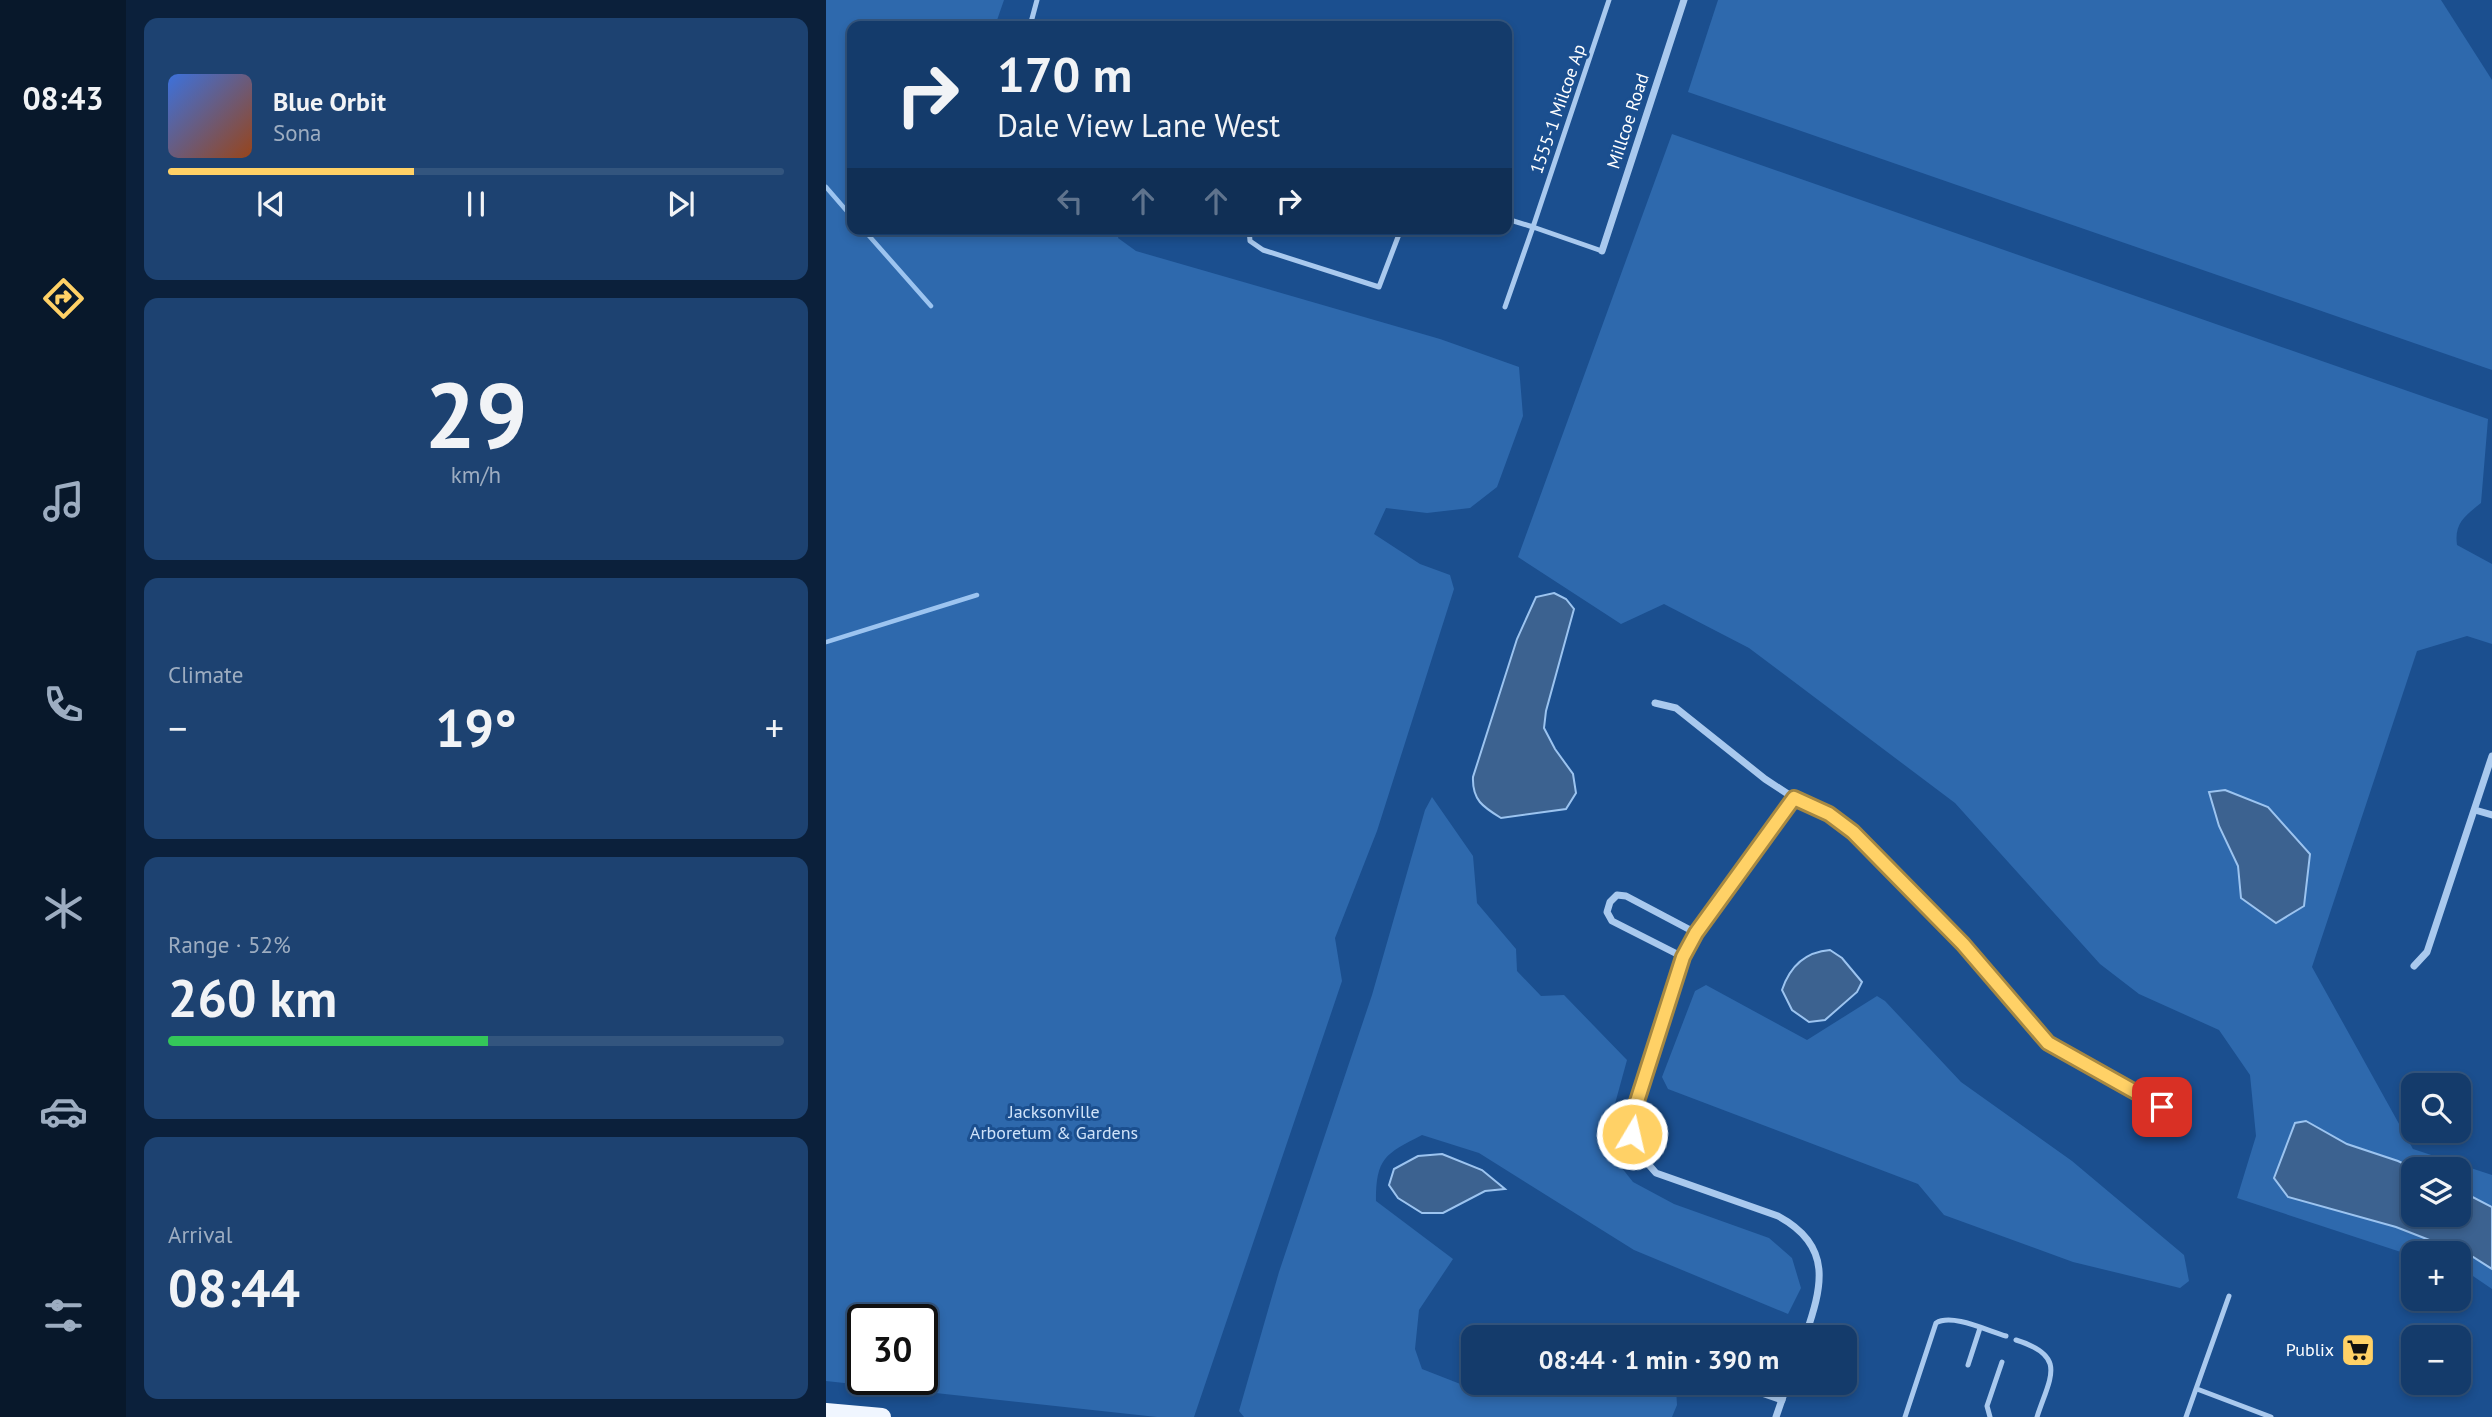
<!DOCTYPE html>
<meta charset="utf-8">
<style>
:root{--surface:#143b6b;--page:#1d4271;--text:#f1f3f6;--muted:#9dadc1;--line:#33557e;--accent:#ffd166}
body{margin:0;font-family:"PT Sans",sans-serif;background:var(--page);color:var(--text);height:100vh;display:flex;flex-direction:column;font-size:26px;white-space:nowrap}
*{box-sizing:border-box;margin:0}
p{font-size:23px;color:var(--muted)}
.icon{flex:none;width:38px;height:38px;fill:none;stroke:currentColor;stroke-width:2;stroke-linecap:round;stroke-linejoin:round}
.map{position:relative;flex:1;overflow:hidden}
.drawer{display:flex;flex-direction:column;gap:18px;padding:18px;background:#0b203b;width:700px}
.drawer>*{flex:none}
.guide{position:absolute;left:21px;top:21px;width:665px;height:214px;border-radius:14px;box-shadow:0 4px 10px #0003,0 0 0 2px var(--line);background:#143b6b;color:var(--text);overflow:hidden}
.tools{position:absolute;left:1575px;top:1073px;display:grid;gap:14px}
.tools a{display:grid;place-items:center;width:70px;height:70px;border-radius:14px;background:var(--surface);box-shadow:0 4px 10px #0003,0 0 0 2px var(--line);font-size:35px}
.speed{position:absolute;left:21px;top:1304px;display:flex;gap:14px;font-size:35px;font-weight:700;text-align:center}
.speed>*{display:grid;place-content:center;width:91px;height:91px;border-radius:50%;background:var(--surface);box-shadow:0 4px 10px #0003,0 0 0 2px var(--line);line-height:1}
.speed .limit{border:4px solid #111;border-radius:10px;background:#fff;color:#111}
.pin{position:absolute;display:grid;place-items:center;width:60px;height:60px;color:#fff;margin:-30px;border-radius:14px;box-shadow:0 4px 10px #0006}
.me{position:absolute;width:77px;margin:-38px;rotate:9deg;stroke-linejoin:round;filter:drop-shadow(0 0 5px #0008)}
.turn{display:flex;align-items:center;gap:24px;height:147px;padding:0 35px;font-size:32px}
.turn .icon{width:91px;height:91px;stroke-width:2.5}
.turn b{display:block;font-size:49px;line-height:60px}
.lanes{display:flex;align-items:center;height:66px;padding:0 35px;background:#0003;justify-content:center;gap:35px;direction:ltr}
.lanes .off{opacity:.35}
.big{font-size:52px;font-weight:800;line-height:1.1}
.drawer .card{flex:1;display:flex;flex-direction:column;justify-content:center;gap:10px;min-width:0;padding:0 24px;border-radius:14px;background:var(--page)}
.drawer .dial{align-items:center;gap:0}
.dial b{font-size:91px;line-height:1}
.song{display:flex;align-items:center;gap:21px}
.cover{width:84px;height:84px;border-radius:10px;background:linear-gradient(135deg,hsl(220 70% 55%),hsl(20 70% 35%))}
.played{height:7px;border-radius:4px;background:linear-gradient(90deg,var(--accent) 40%,var(--line) 40%)}
.keys{display:flex;justify-content:space-around;direction:ltr}
.heat{display:flex;justify-content:space-between;align-items:center;font-size:38px;direction:ltr}
.charge{height:10px;border-radius:5px;background:linear-gradient(90deg,#34c759 52%,var(--line) 0)}
.trip{position:absolute;left:635px;top:1325px;width:396px;height:70px;border-radius:14px;background:var(--surface);box-shadow:0 4px 10px #0003,0 0 0 2px var(--line);font-weight:800;line-height:70px;text-align:center}
main{display:flex;flex:1;min-height:0}
.dock{display:flex;flex-direction:column;width:126px;justify-content:space-around;align-items:center;background:#08182b;color:var(--muted)}
.dock .icon{width:49px;height:49px}
.dock .active{color:var(--accent)}
.dock b{font-size:32px;color:var(--text)}
.map>svg:first-child{display:block}
.green{fill:#2e69ad;fill-rule:evenodd}
.water{fill:#3c6290;stroke:#9cc4f0;stroke-width:2}
.lines{fill:none;stroke-linecap:round;stroke-linejoin:round}
.stream{stroke:#9cc4f0;stroke-width:4.5}
.service{stroke:#a9c9ee;stroke-width:5}
.minor{stroke:#a9c9ee;stroke-width:7}
.primary{stroke:#f0f6ff;stroke-width:18}
.route-casing{stroke:#a68842;stroke-width:18}
.route{stroke:#ffd166;stroke-width:12}
.labels{text-anchor:middle;stroke-width:6;stroke-linejoin:round;paint-order:stroke}
.street-label{font-size:18px;fill:#fff;stroke:#1b4f8f}
.park-label{font-size:18px;fill:#cfe3fa;stroke:#1b4f8f}
.poi-label{font-size:18px;fill:#fff;stroke:#1b4f8f;text-anchor:end}
</style>
<main>
<nav class="dock">
<b>08:43</b>
<svg class="icon active" aria-label="directions" viewBox="0 0 24 24"><path d="M12 3l9 9-9 9-9-9zM9 14v-3h6M13 9l2 2-2 2"/></svg>
<svg class="icon" aria-label="music" viewBox="0 0 24 24"><path d="M9 18V5l10-2v13"/><circle cx="6" cy="18" r="3"/><circle cx="16" cy="16" r="3"/></svg>
<svg class="icon" aria-label="phone" viewBox="0 0 24 24"><path d="M5 4h4l2 5-3 2q2 4 5 5l2-3 5 2v4C11 20 4 13 5 4z"/></svg>
<svg class="icon" aria-label="climate" viewBox="0 0 24 24"><path d="M12 3v18M4 7l16 10M4 17L20 7"/></svg>
<svg class="icon" aria-label="car" viewBox="0 0 24 24"><path d="M5 17H2v-5l4-1 3-4h7l3 4 3 1v5h-3M9 17h6M6 11h13"/><circle cx="7" cy="17" r="2"/><circle cx="17" cy="17" r="2"/></svg>
<svg class="icon" aria-label="filters" viewBox="0 0 24 24"><path d="M4 7h16M4 17h16"/><circle cx="9" cy="7" r="2"/><circle cx="15" cy="17" r="2"/></svg>
</nav>
<section class="drawer">
<div class="card">
<div class="song"><i class="cover"></i><div><b>Blue Orbit</b><p>Sona</p></div></div>
<div class="played"></div>
<div class="keys"><svg class="icon" aria-label="previous" viewBox="0 0 24 24"><path d="M18 5L8 12l10 7zM5 5v14"/></svg><svg class="icon" aria-label="pause" viewBox="0 0 24 24"><path d="M8 5v14M16 5v14"/></svg><svg class="icon" aria-label="next" viewBox="0 0 24 24"><path d="M6 5l10 7-10 7zM19 5v14"/></svg></div>
</div>
<div class="card dial"><b>29</b><p>km/h</p></div>
<div class="card"><p>Climate</p>
<div class="heat"><a>−</a><b class="big">19°</b><a>+</a></div>
</div>
<div class="card"><p>Range · 52%</p><b class="big">260 km</b><div class="charge"></div></div>
<div class="card"><p>Arrival</p><b class="big">08:44</b></div>
</section>
<div class="map">
<svg width="1666" height="1417" viewBox="0 0 1666 1417">
<rect width="100%" height="100%" fill="#1b4f8f"/>
<g class="green">
<path d="M0,0H178L169,26H26V229H294L292,238L310,251L614,339L693,367L697,416L671,487L644,508L601,513L560,508L548,534L594,564L624,575L628,589L551,831L509,938L516,981L368,1417H331L0,1381ZM37,1320H96V1379H37Z"/>
<polygon points="892,0 1615,0 1666,80 1666,370 862,92"/>
<path d="M846,134L1662,419L1655,503C1639,516 1628,523 1631,545L1666,564V644L1641,636L1591,651L1486,967L1587,1149L1666,1175V1207L1633,1190V1169H1589L1572,1161L1521,1144L1480,1121L1570,1227L1647,1257L1666,1269V1289L1644,1274L1633,1271V1253H1587V1256L1411,1198L1430,1136L1424,1075L1393,1030L1313,994L1274,964L1129,803L923,648L838,604L795,624L692,557ZM1442,807L1484,854L1478,906L1415,898L1412,866Z"/>
<path d="M606,797L647,856L651,903L690,949L691,971L715,996L738,995L801,1060L787,1111L784,1153L807,1182L848,1204L943,1238L966,1258L975,1288L962,1314L808,1250L653,1153L596,1135C559,1154 550,1158 550,1201L627,1259L593,1310L589,1349L596,1369L665,1396L698,1390L708,1383H834L850,1388L851,1405L846,1417H418L413,1411L453,1272L546,995L599,810Z"/>
<polygon points="880,985 981,1040 1051,996 1059,1001 1135,1082 1246,1161 1358,1255 1363,1281 1354,1288 1247,1262 1118,1215 1092,1184 842,1089 836,1077 869,991"/>
</g>
<g class="water">
<path d="M728,593L740,599L748,609L720,711L718,728L729,749L747,774L750,793L740,809L675,818C657,807 646,800 647,777L691,639L710,597Z"/>
<polygon points="1399,790 1442,807 1484,854 1478,906 1450,923 1415,898 1412,866 1393,826 1383,792"/>
<path d="M1004,950L1016,958L1036,982L1031,992L999,1020L983,1022L966,1010L956,990C964,966 979,952 1004,950Z"/>
<polygon points="1480,1121 1521,1144 1572,1161 1589,1169 1587,1214 1633,1214 1633,1190 1666,1207 1666,1269 1647,1257 1570,1227 1462,1197 1448,1178 1469,1123"/>
<polygon points="616,1154 656,1170 679,1189 659,1191 617,1213 596,1213 572,1198 563,1185 568,1169 592,1156"/>
</g>
<g class="lines">
<g class="stream">
<polyline points="0,187 26,217"/>
<polyline points="37,229 105,306"/>
<polyline points="0,642 151,595"/>
</g>
<g class="service">
<polyline points="204,26 211,0"/>
<polyline points="681,219 707,227 783,0"/>
<polyline points="423,229 424,241 437,250 553,287 575,229"/>
<polyline points="679,307 707,227 776,251"/>
<path d="M1190,1340C1242,1356 1224,1377 1211,1417"/>
<polyline points="1142,1365 1154,1328"/>
<polyline points="1371,1389 1445,1417"/>
<path d="M1079,1417L1110,1323C1126,1313 1162,1331 1180,1336"/>
<polyline points="1164,1417 1161,1406 1176,1362"/>
<polyline points="1360,1417 1403,1296"/>
</g>
<g class="minor">
<polyline points="776,251 858,0"/>
<polyline points="829,703 850,708 939,779 968,798 1003,814 1027,832 1137,944 1222,1043 1336,1107"/>
<path d="M968,798L870,933L857,957L807,1114L806,1134L810,1150L830,1173L952,1216C1008,1246 996,1287 979,1337"/>
<polyline points="1649,810 1666,815"/>
<polyline points="857,957 786,921 781,912 784,902 791,895 800,896 870,933"/>
<polyline points="1588,966 1601,952 1666,756"/>
<polyline points="713,1333 744,1329 767,1337"/>
<polyline points="904,1382 956,1400"/>
<polyline points="950,1417 962,1382"/>
</g>
<polyline class="primary" points="0,1412 56,1417"/>
</g>
<g class="lines">
<g class="route-casing">
<polyline id="route" points="806,1134 807,1114 857,957 870,933 968,798 1003,814 1027,832 1137,944 1222,1043 1336,1107"/>
</g>
<use href="#route" class="route"/>
</g>
<defs>
<g id="supermarket-square" transform="scale(1.75)"><rect x="-9" y="-9" width="18" height="18" rx="4" fill="#ffd166" stroke="#1b4f8f"/><path d="M-6-5.5h2.5l.6 2H6L4.5 2H-2.5L-4.4-4H-6ZM-1.5 3.2a1.3 1.3 0 1 0 .1 0ZM3 3.2a1.3 1.3 0 1 0 .1 0Z" fill="#111"/></g>
</defs>
<g fill-rule="evenodd">
<use href="#supermarket-square" x="1532" y="1350"/>
</g>
<g class="labels">
<g class="street-label">
<text transform="translate(732 109) rotate(-71)" y="6">1555-1 Milcoe Ap</text>
<text transform="translate(802 121) rotate(-72)" y="6">Millcoe Road</text>
</g>
<g class="park-label">
<text x="228" y="1118">Jacksonville<tspan x="228" dy="21">Arboretum &amp; Gardens</tspan></text>
</g>
<g class="poi-label">
<text x="1508" y="1356">Publix</text>
</g>
</g>
</svg>
<div class="tools">
<a><svg class="icon" aria-label="search" viewBox="0 0 24 24"><circle cx="10" cy="10" r="6"/><path d="M15 15l6 6"/></svg></a>
<a><svg class="icon" aria-label="layers" viewBox="0 0 24 24"><path d="M12 4l9 5-9 5-9-5zM3 14l9 5 9-5"/></svg></a>
<a>+</a>
<a>−</a>
</div>
<div class="speed"><div class="limit">30</div></div>
<div class="pin" style="left:1336px;top:1107px;background:#d93025"><svg class="icon" aria-label="arrive" viewBox="0 0 24 24"><path d="M6 21V4h12l-3 4 3 4H6"/></svg></div>
<svg class="me" style="left:806px;top:1134px" viewBox="-20 -20 40 40"><circle r="17" fill="#ffd166" stroke="#fff" stroke-width="3"/><path d="M0-11L8 9 0 5-8 9z" fill="#fff"/></svg>
<div class="trip">08:44 · 1 min · 390 m</div>
<div class="guide">
<div class="turn"><svg class="icon" aria-label="right" viewBox="0 0 24 24"><path d="M7 20v-9h11M14 6l5 5-5 5"/></svg><div><b>170 m</b>Dale View Lane West</div></div>
<div class="lanes"><svg class="icon off" aria-label="left" viewBox="0 0 24 24"><path d="M17 20v-9H6M10 6l-5 5 5 5"/></svg><svg class="icon off" aria-label="ahead" viewBox="0 0 24 24"><path d="M12 20V5M6 11l6-6 6 6"/></svg><svg class="icon off" aria-label="ahead" viewBox="0 0 24 24"><path d="M12 20V5M6 11l6-6 6 6"/></svg><svg class="icon" aria-label="right" viewBox="0 0 24 24"><path d="M7 20v-9h11M14 6l5 5-5 5"/></svg></div>
</div>
</div>
</main>
